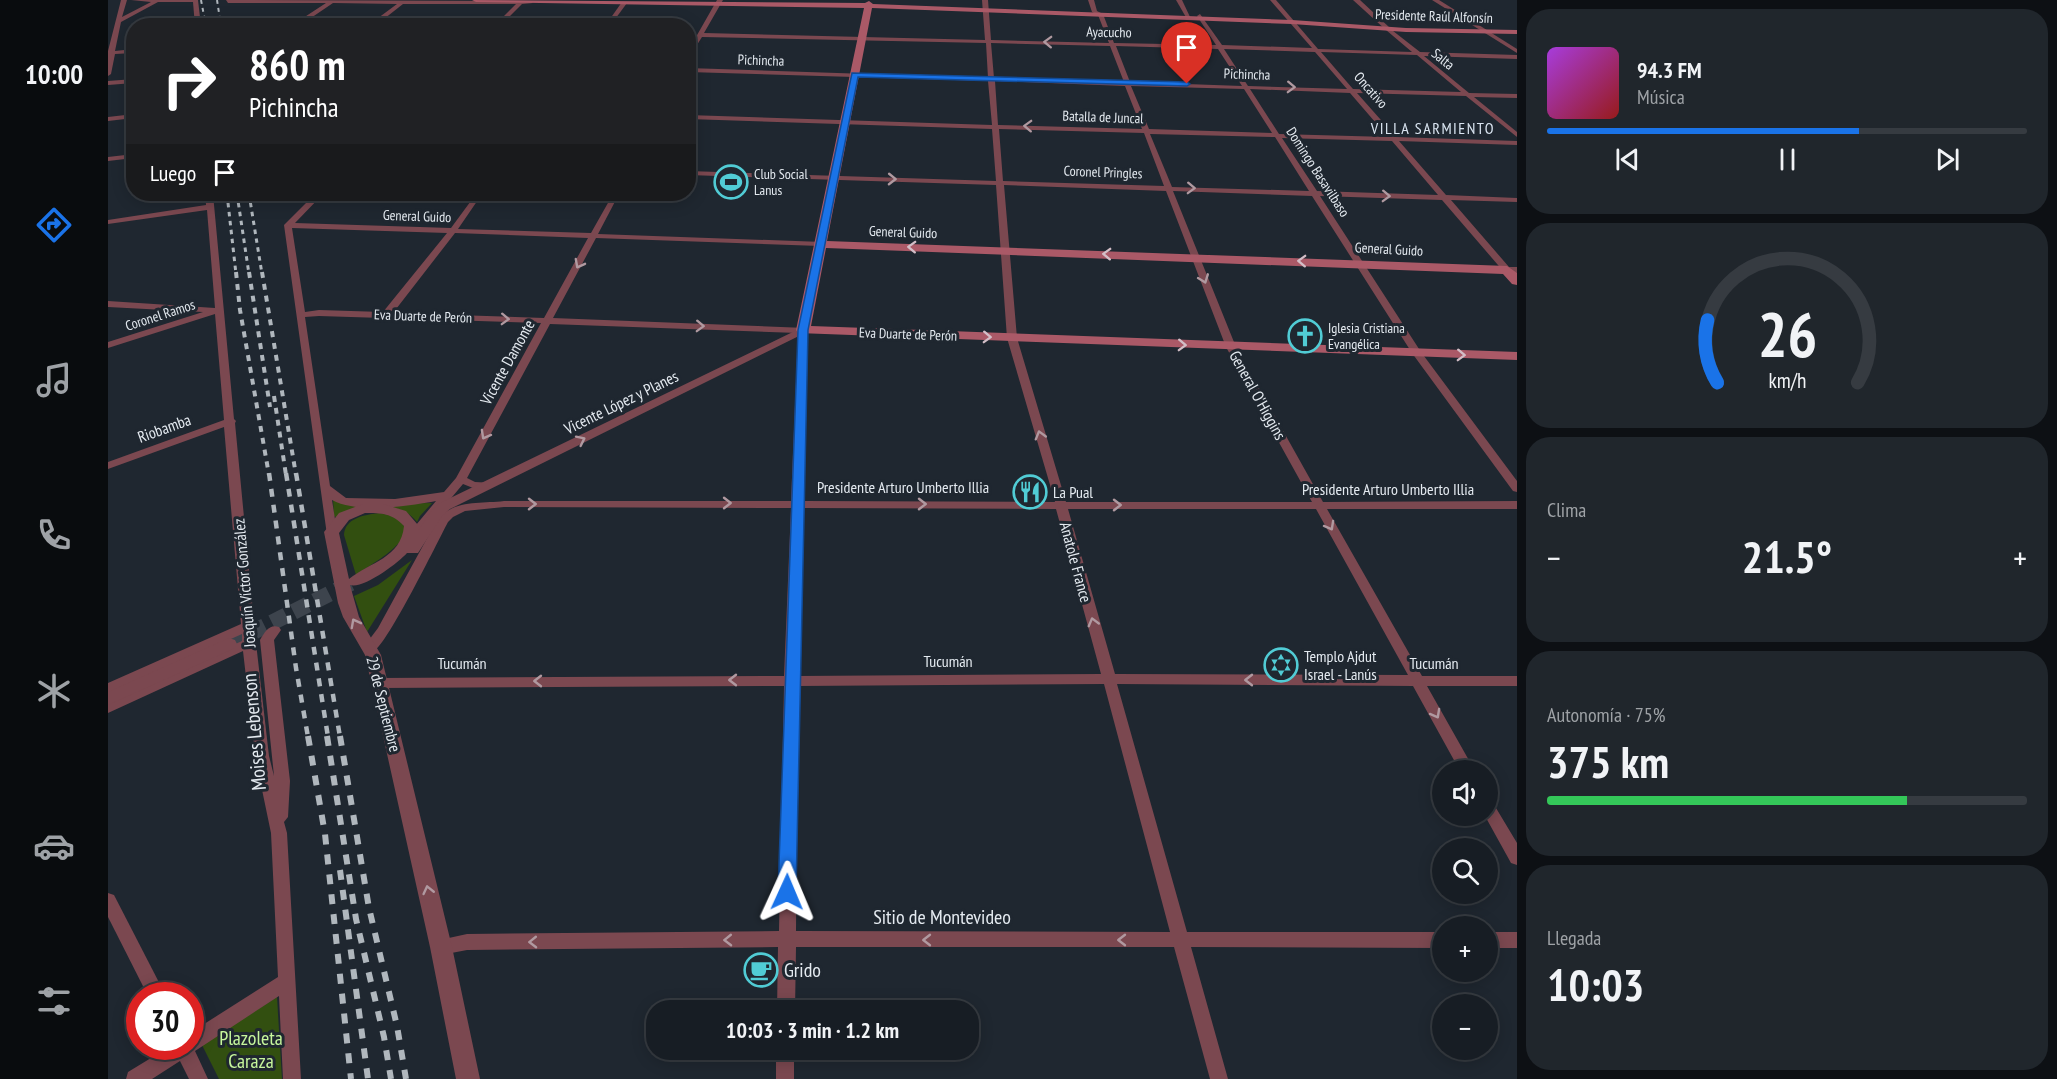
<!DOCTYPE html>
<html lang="es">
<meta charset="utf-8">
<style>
:root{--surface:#171d24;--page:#20262c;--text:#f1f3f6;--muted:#9ea2a6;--line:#363b41;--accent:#1a73e8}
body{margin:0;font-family:"PT Sans Narrow",sans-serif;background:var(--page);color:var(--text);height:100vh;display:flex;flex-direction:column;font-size:22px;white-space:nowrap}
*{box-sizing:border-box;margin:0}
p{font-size:20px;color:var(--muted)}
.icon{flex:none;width:33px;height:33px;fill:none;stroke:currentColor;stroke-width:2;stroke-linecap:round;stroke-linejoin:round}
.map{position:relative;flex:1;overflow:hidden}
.panel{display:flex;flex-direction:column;gap:9px;padding:9px;background:#0d1014;width:540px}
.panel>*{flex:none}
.top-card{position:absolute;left:18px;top:18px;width:570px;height:183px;border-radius:24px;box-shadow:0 3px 15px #0003,0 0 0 2px var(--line);background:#202124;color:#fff;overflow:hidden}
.fabs{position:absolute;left:1324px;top:760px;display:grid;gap:12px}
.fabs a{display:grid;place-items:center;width:66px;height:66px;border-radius:50%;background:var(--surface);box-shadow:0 3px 15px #0003,0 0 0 2px var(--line);font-size:30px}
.speed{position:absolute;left:18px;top:982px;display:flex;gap:12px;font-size:30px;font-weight:700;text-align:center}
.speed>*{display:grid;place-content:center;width:78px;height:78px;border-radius:50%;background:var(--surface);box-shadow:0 3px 15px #0003,0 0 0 2px var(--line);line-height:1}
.speed .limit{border:9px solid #d22;background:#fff;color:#111}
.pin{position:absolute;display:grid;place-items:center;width:51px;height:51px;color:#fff;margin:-62px -26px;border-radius:50% 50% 50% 0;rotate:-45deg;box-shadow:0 0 6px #0007}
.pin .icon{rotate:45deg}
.me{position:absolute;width:66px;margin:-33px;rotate:1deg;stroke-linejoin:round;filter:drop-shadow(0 0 4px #0008)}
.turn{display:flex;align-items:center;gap:21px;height:126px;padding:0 24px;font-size:27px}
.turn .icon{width:78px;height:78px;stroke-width:2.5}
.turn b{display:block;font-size:42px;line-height:51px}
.then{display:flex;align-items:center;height:57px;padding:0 24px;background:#0003;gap:12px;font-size:22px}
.big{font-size:45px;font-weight:800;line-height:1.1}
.panel .widget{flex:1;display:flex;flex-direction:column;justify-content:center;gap:9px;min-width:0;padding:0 21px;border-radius:24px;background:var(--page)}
.panel .dial{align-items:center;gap:0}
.dial svg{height:156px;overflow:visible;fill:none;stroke:var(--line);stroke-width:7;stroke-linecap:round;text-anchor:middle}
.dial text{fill:var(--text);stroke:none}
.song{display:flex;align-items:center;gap:18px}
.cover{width:72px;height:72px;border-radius:9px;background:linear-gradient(135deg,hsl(280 70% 55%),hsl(0 70% 35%))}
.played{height:6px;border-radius:3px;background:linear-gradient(90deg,var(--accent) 65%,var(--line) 65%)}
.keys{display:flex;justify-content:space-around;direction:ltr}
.heat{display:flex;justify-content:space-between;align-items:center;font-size:33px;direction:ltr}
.charge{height:9px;border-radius:4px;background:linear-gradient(90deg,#34c759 75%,var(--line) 0)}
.trip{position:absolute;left:538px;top:1000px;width:333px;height:60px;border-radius:24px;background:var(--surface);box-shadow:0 3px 15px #0003,0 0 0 2px var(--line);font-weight:800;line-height:60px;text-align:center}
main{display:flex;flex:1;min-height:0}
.tabs{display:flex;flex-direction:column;width:108px;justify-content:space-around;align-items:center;background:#090c0e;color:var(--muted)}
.tabs .icon{width:42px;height:42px}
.tabs .current{color:var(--accent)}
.tabs b{font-size:27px;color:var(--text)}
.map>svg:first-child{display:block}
.green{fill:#324f10}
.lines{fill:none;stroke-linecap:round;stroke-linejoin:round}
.tertiary-tunnel{stroke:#3d444d;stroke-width:16;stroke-dasharray:16 8;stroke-linecap:butt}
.minor{fill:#7b4850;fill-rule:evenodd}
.tertiary{fill:#7b4850;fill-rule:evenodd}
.secondary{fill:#aa5967;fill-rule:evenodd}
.rail-far4{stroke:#b0b7bd;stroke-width:2;stroke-dasharray:4 4;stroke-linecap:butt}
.rail-far3{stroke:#b0b7bd;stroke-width:3;stroke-dasharray:4.5 4.5;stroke-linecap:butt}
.rail-far2{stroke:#b0b7bd;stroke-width:4;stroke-dasharray:6 6;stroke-linecap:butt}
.rail-far1{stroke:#b0b7bd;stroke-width:4.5;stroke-dasharray:8 8;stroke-linecap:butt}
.rail{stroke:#b0b7bd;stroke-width:6;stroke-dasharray:10 10;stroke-linecap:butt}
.oneway{stroke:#b099a0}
.oneway2{stroke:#d3bec7}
.route{fill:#1a73e8;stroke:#114b97;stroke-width:1.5}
.labels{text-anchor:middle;stroke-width:6;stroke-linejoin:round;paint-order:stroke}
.far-street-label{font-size:14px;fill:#e4eaf0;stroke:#1f2730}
.far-poi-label{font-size:14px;fill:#e4eaf0;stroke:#1f2730;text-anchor:start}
.far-quarter-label{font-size:16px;letter-spacing:1.5px;fill:#dae5f1;stroke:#1f2730}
.street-label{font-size:16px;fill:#e4eaf0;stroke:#1f2730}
.poi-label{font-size:16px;fill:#e4eaf0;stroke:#1f2730;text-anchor:start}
.near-street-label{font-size:20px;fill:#e4eaf0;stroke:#1f2730}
.near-poi-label{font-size:20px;fill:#e4eaf0;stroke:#1f2730;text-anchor:start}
.near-park-label{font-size:20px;fill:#c6f69c;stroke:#1f2730}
</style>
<main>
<nav class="tabs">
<b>10:00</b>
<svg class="icon current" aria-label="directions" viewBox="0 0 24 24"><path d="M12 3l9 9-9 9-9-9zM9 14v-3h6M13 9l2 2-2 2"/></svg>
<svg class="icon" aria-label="music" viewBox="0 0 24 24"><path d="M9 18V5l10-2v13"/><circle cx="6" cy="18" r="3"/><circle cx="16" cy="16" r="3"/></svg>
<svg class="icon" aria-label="phone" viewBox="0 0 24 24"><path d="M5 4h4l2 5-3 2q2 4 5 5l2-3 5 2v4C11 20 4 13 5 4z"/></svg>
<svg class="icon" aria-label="climate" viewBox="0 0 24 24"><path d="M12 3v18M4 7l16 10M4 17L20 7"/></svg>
<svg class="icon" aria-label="car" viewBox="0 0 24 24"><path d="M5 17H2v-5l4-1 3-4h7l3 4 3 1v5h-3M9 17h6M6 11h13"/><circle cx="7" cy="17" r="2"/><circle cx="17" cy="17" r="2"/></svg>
<svg class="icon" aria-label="filters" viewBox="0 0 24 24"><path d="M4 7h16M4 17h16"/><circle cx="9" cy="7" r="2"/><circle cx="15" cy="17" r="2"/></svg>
</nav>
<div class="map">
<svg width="1409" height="1079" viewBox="0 0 1409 1079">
<rect width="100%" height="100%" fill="#1f2730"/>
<g class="green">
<path d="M225,499L247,504L324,503L312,516L309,522C288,496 257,511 229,518L226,516Z"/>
<path d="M271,513C281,515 291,516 296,526C304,543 260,566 248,575L236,535C237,518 256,515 271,513Z"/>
<polygon points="304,560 259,632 246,596 270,585"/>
<polygon points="169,997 174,1079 111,1079 94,1045"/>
</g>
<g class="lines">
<polyline class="tertiary-tunnel" points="121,644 245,582"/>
<g class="minor">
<polygon points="13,0 19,0 14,17 43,2 23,0 90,0 93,26 87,26 85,2 50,2 13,22 7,51 26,49 26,53 7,54 3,74 0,76 0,51"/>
<path d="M118,0L422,1L425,3L414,4L392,26H386L408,4H295L267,26H190L187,24L189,22L218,3H120ZM225,3L289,4L262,24L197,22Z"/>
<path d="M609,0H615L596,33L877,40L874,0H880L883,40L1001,43L990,15L984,12L980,0H986L989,11L995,14L1006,43L1108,45L1089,16L1092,14L1114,45L1204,48L1162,0H1168L1210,49L1304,52L1278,30L1280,27L1312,52L1409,55V59L1316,56L1361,93L1409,94V98L1366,97L1409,132V137L1358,96L1249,93L1288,137L1409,141V145L1291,141L1338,195L1409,198V202L1343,200L1401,267H1409V273L1396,272L1334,200L1212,196L1313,352L1409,481V492L1405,491L1304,353L1204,196L1065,191L1128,347L1215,502L1409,501V509H1219L1314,676H1409V686H1319L1367,771H1352L1305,686L1009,684L1079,932H1335V948L1083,947L1120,1079H1102L1066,947H688L687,1011H669L670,947L359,950L333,955L327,953L324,947L327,941L359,934L671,931L676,686L271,688L266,687L264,683L266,679L271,678L676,676L683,508L396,507L357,511L345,517L340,522C329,543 280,643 266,651C263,654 261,652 257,651L255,648L270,628L329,520C346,499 373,504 396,501H683L690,333L442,324L359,478L367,482L385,483L387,485L385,487L365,488L355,484L308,540L304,541L298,537L328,501C301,506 249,514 224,500L229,532L223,536L219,535L176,225L207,194H215L187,223L343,228L368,194H374L350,229L483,233L505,194H511L490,234L715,242V246H712L488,238L445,318L698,328L695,501L947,502L899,338L888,185L580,175V171L888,181L884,129L580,119V115L884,125L880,81L580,72V68L880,78L878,43L594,37L580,59V51ZM883,43L1002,46L1016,82L886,78ZM1008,46L1110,49L1134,86L1022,82ZM1116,49L1207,52L1239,89L1140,86ZM1213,52L1309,55L1353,92L1245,89ZM887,81L1017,86L1034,129L890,125ZM1023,86L1136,89L1164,133L1041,129ZM1142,89L1242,93L1280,137L1171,134ZM891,129L1036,133L1056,186L895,181ZM1042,134L1167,137L1201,191L1064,187ZM1174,138L1284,141L1330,195L1209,191ZM896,185L1058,191L1118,347L1204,502H958L909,338ZM184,228L339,233L275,312L211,310L197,312ZM347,233L480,238L436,318L285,313ZM211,316L433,323L348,478L336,492L287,499L238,498L222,486L197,317ZM695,508L948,509L993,674L690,676ZM960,509H1208L1300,675L1007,674ZM996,684L1062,932L688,931L690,686Z"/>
<polygon points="1068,0 1074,0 1083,19 1079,19"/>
<polygon points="1324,0 1331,0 1409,49 1409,53"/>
<polygon points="514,2 519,3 502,26 497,26"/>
<polygon points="26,79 26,83 0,85 0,81"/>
<polygon points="26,114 26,118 0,121 0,117"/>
<polygon points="26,154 26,158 0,161 0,157"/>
<path d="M97,194H105L126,419L128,421L127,423L148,643L161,756L166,776L152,640C157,632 161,624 171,627L173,630L166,640L182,781L180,817L176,822L179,833L193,1079H175L171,996L87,1051L100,1079H81L72,1061L44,1079H18L20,1072L61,1047H82V1033L170,977L163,833L147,756L135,651L0,713V702L134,641V634L0,694V683L133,624L116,427L0,469V462L116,420L107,314L0,348V342L95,312L0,307V301L107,308L99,210L0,224V220L98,205Z"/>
<polygon points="1380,801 1385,803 1409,843 1409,865 1403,863 1377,816 1380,816"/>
<polygon points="0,893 6,895 58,996 40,996 0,917"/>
<rect x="1380" y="932" width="29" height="16"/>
<rect x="668" y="1050" width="18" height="29"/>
</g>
<g class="tertiary">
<polygon points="1245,0 1252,0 1282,28 1282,30 1278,30"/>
<path d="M695,327L699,328V332L342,509L334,516L310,553H299C290,563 256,589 242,585L251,617L273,655L344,947L372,1079H348L322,947L257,655L235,617L230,603L216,532L231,513L255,504H275L298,511L310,525V531L324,510L332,503ZM257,513C273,513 284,513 296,526C293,558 262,562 241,579L231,533L241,520Z"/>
<polygon points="121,638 127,640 129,644 127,648 0,705 0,692"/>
</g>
<polygon class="secondary" points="364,0 757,3 761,1 765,4 1184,20 1298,28 1409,30 1409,34 1298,32 1184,24 764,8 719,241 1399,266 1409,273 1409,285 1404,284 1395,274 718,248 703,326 1409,352 1409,360 690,333 688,330 756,8 368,2"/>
<g class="rail-far4">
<polyline points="93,0 98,26"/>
<polyline points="109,0 113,26"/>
</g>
<g class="rail-far3">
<polyline points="119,194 128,274"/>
<polyline points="129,194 141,274"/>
<polyline points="141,194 154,274"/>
</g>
<g class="rail-far2">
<polyline points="128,272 132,310 161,475"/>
<polyline points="141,272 162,407"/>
<polyline points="154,272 188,475"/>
<polyline points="166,396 178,475"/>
</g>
<g class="rail-far1">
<polyline points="161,473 188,668 200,737"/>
<polyline points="178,473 220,737"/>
<polyline points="188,473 232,737"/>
</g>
<g class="rail">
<polyline points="200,736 217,834 243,1079"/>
<polyline points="219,736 248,919 276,1037 283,1079"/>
<polyline points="232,736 261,908 289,1026 298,1079"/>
<polyline points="232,870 260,1079"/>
</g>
</g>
<defs><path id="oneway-chevron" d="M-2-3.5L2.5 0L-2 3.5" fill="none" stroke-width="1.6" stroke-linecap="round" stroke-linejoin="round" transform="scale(1.5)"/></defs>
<g class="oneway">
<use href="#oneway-chevron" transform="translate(940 42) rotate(-178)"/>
<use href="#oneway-chevron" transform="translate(1183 87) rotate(2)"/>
<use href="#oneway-chevron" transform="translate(920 126) rotate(-178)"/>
<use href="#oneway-chevron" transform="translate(784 179) rotate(1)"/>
<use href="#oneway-chevron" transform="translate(1083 188) rotate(2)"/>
<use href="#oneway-chevron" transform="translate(1278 196) rotate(2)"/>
<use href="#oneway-chevron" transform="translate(471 264) rotate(118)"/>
<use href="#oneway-chevron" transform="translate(1096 279) rotate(69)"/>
<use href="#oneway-chevron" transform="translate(397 319) rotate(2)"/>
<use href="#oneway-chevron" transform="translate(592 326) rotate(2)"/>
<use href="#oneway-chevron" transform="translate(377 435) rotate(119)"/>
<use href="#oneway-chevron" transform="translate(932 435) rotate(-106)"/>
<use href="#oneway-chevron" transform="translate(473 440) rotate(-26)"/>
<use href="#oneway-chevron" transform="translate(619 503)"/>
<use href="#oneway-chevron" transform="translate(424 504)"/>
<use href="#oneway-chevron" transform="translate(814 504)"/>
<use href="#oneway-chevron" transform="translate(1009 505)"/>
<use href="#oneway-chevron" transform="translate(1222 526) rotate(61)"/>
<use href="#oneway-chevron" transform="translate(985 622) rotate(-105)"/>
<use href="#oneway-chevron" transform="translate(247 623) rotate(-118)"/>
<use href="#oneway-chevron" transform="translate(625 680) rotate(180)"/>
<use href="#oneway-chevron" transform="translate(1141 680) rotate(-180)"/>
<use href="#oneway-chevron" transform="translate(430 681) rotate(180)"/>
<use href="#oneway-chevron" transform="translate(1328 714) rotate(61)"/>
<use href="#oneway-chevron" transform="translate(320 890) rotate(-103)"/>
<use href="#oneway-chevron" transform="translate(620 940) rotate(179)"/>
<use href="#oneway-chevron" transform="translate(819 940) rotate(-180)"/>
<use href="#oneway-chevron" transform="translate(1014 940) rotate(-180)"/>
<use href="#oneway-chevron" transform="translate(425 942) rotate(179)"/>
</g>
<g class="oneway2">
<use href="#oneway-chevron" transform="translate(804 247) rotate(-178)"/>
<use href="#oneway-chevron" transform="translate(999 254) rotate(-178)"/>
<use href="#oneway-chevron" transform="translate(1194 261) rotate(-178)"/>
<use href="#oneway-chevron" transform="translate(879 337) rotate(2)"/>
<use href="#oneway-chevron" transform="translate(1074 345) rotate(2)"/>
<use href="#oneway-chevron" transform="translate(1353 355) rotate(2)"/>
</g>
<polygon class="route" points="744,73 1079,82 1082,84 1079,86 750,77 700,330 688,892 686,898 679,900 672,898 670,892 690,330"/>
<defs>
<g id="stadium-ring" transform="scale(1.725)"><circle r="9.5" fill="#1f2730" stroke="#51ccd5" stroke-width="1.5"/><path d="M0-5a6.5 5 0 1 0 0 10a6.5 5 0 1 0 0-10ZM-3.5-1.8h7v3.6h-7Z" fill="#51ccd5"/></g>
<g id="church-ring" transform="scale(1.725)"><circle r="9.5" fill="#1f2730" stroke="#51ccd5" stroke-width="1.5"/><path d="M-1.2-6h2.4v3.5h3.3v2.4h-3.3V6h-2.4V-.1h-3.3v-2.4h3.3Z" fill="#51ccd5"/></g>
<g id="restaurant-ring" transform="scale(1.725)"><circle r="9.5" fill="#1f2730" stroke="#51ccd5" stroke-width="1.5"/><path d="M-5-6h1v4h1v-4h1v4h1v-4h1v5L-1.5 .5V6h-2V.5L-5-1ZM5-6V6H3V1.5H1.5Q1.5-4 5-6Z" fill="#51ccd5"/></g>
<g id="synagogue-ring" transform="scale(1.725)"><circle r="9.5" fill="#1f2730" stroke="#51ccd5" stroke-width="1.5"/><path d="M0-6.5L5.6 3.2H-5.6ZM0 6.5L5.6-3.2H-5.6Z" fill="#51ccd5"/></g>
<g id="cafe-ring" transform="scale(1.725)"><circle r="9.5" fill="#1f2730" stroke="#51ccd5" stroke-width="1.5"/><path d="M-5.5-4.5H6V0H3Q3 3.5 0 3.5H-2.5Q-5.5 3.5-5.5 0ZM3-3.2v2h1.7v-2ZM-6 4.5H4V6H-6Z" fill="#51ccd5"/></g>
</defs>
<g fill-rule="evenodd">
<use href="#stadium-ring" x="623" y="182"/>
<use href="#church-ring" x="1197" y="336"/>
<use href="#restaurant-ring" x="922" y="492"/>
<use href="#synagogue-ring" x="1173" y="665"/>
<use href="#cafe-ring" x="653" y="970"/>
</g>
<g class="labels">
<g class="far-street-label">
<text transform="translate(1326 16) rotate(2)" y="5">Presidente Raúl Alfonsín</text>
<text transform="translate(1001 32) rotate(1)" y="5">Ayacucho</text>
<text transform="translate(1335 59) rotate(39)" y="5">Salta</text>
<text transform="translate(653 60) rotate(2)" y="5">Pichincha</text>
<text transform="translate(1139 74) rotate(2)" y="5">Pichincha</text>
<text transform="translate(1263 90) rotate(49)" y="5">Oncativo</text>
<text transform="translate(995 117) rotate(2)" y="5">Batalla de Juncal</text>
<text transform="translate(995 172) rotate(2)" y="5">Coronel Pringles</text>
<text transform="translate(1210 172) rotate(57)" y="5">Domingo Basavilbaso</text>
<text transform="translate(309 216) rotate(2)" y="5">General Guido</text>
<text transform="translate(795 232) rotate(2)" y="5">General Guido</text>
<text transform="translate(1281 249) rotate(3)" y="5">General Guido</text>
<text transform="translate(52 315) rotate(-18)" y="5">Coronel Ramos</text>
<text transform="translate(315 316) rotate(2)" y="5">Eva Duarte de Perón</text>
<text transform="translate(800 334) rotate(2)" y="5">Eva Duarte de Perón</text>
</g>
<g class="far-poi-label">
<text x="646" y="179">Club Social<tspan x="646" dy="16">Lanus</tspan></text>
<text x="1220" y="333">Iglesia Cristiana<tspan x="1220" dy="16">Evangélica</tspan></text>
</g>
<g class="far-quarter-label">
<text x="1325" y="134">VILLA SARMIENTO</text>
</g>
<g class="street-label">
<text transform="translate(399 362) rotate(-61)" y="6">Vicente Damonte</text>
<text transform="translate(1150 395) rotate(61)" y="6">General O'Higgins</text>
<text transform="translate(513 402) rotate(-26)" y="6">Vicente López y Planes</text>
<text transform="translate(56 428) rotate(-20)" y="6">Riobamba</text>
<text x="795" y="493">Presidente Arturo Umberto Illia</text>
<text x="1280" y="495">Presidente Arturo Umberto Illia</text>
<text transform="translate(968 562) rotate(75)" y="6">Anatole France</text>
<text transform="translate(136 583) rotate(-95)" y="6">Joaquín Víctor González</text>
<text x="840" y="667">Tucumán</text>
<text x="354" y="669">Tucumán</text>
<text x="1326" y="669">Tucumán</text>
<text transform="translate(276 704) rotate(76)" y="6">29 de Septiembre</text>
</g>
<g class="poi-label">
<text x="945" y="498">La Pual</text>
<text x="1196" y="662">Templo Ajdut<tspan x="1196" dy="18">Israel - Lanús</tspan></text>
</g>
<g class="near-street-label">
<text transform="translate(146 732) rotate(-95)" y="7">Moises Lebenson</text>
<text x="834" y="924">Sitio de Montevideo</text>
</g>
<g class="near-poi-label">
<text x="676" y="977">Grido</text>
</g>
<g class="near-park-label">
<text x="143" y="1045">Plazoleta<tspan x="143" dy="23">Caraza</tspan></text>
</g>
</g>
</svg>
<div class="fabs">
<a><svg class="icon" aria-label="sound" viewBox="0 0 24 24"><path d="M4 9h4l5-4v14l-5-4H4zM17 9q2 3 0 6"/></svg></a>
<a><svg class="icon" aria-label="search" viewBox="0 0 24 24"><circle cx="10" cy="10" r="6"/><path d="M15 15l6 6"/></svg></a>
<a>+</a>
<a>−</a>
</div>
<div class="speed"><div class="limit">30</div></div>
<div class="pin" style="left:1079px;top:84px;background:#d93025"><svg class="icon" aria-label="arrive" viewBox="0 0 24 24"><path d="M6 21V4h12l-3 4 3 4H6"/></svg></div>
<svg class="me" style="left:679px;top:892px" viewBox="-20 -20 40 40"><path d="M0-17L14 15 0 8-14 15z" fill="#1a73e8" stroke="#fff" stroke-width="4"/></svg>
<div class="trip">10:03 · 3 min · 1.2 km</div>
<div class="top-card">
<div class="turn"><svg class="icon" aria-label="right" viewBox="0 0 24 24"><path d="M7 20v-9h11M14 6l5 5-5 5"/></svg><div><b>860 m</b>Pichincha</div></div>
<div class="then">Luego<svg class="icon" aria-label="arrive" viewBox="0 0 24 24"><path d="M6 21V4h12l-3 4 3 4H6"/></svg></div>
</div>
</div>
<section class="panel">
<div class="widget">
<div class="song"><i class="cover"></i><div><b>94.3 FM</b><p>Música</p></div></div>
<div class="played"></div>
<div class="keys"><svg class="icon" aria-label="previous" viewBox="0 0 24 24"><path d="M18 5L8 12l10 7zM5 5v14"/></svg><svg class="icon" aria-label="pause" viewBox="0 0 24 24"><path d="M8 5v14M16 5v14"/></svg><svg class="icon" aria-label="next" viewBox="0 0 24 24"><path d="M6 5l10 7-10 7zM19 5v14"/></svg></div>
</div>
<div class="widget dial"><svg viewBox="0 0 100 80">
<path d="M14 69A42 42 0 1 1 86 69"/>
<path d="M14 69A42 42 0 0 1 9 37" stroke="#1a73e8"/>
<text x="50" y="56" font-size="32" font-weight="700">26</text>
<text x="50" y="72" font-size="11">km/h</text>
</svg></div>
<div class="widget"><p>Clima</p>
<div class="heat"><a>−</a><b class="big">21.5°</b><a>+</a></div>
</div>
<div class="widget"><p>Autonomía · 75%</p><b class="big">375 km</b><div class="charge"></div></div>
<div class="widget"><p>Llegada</p><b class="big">10:03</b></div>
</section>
</main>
